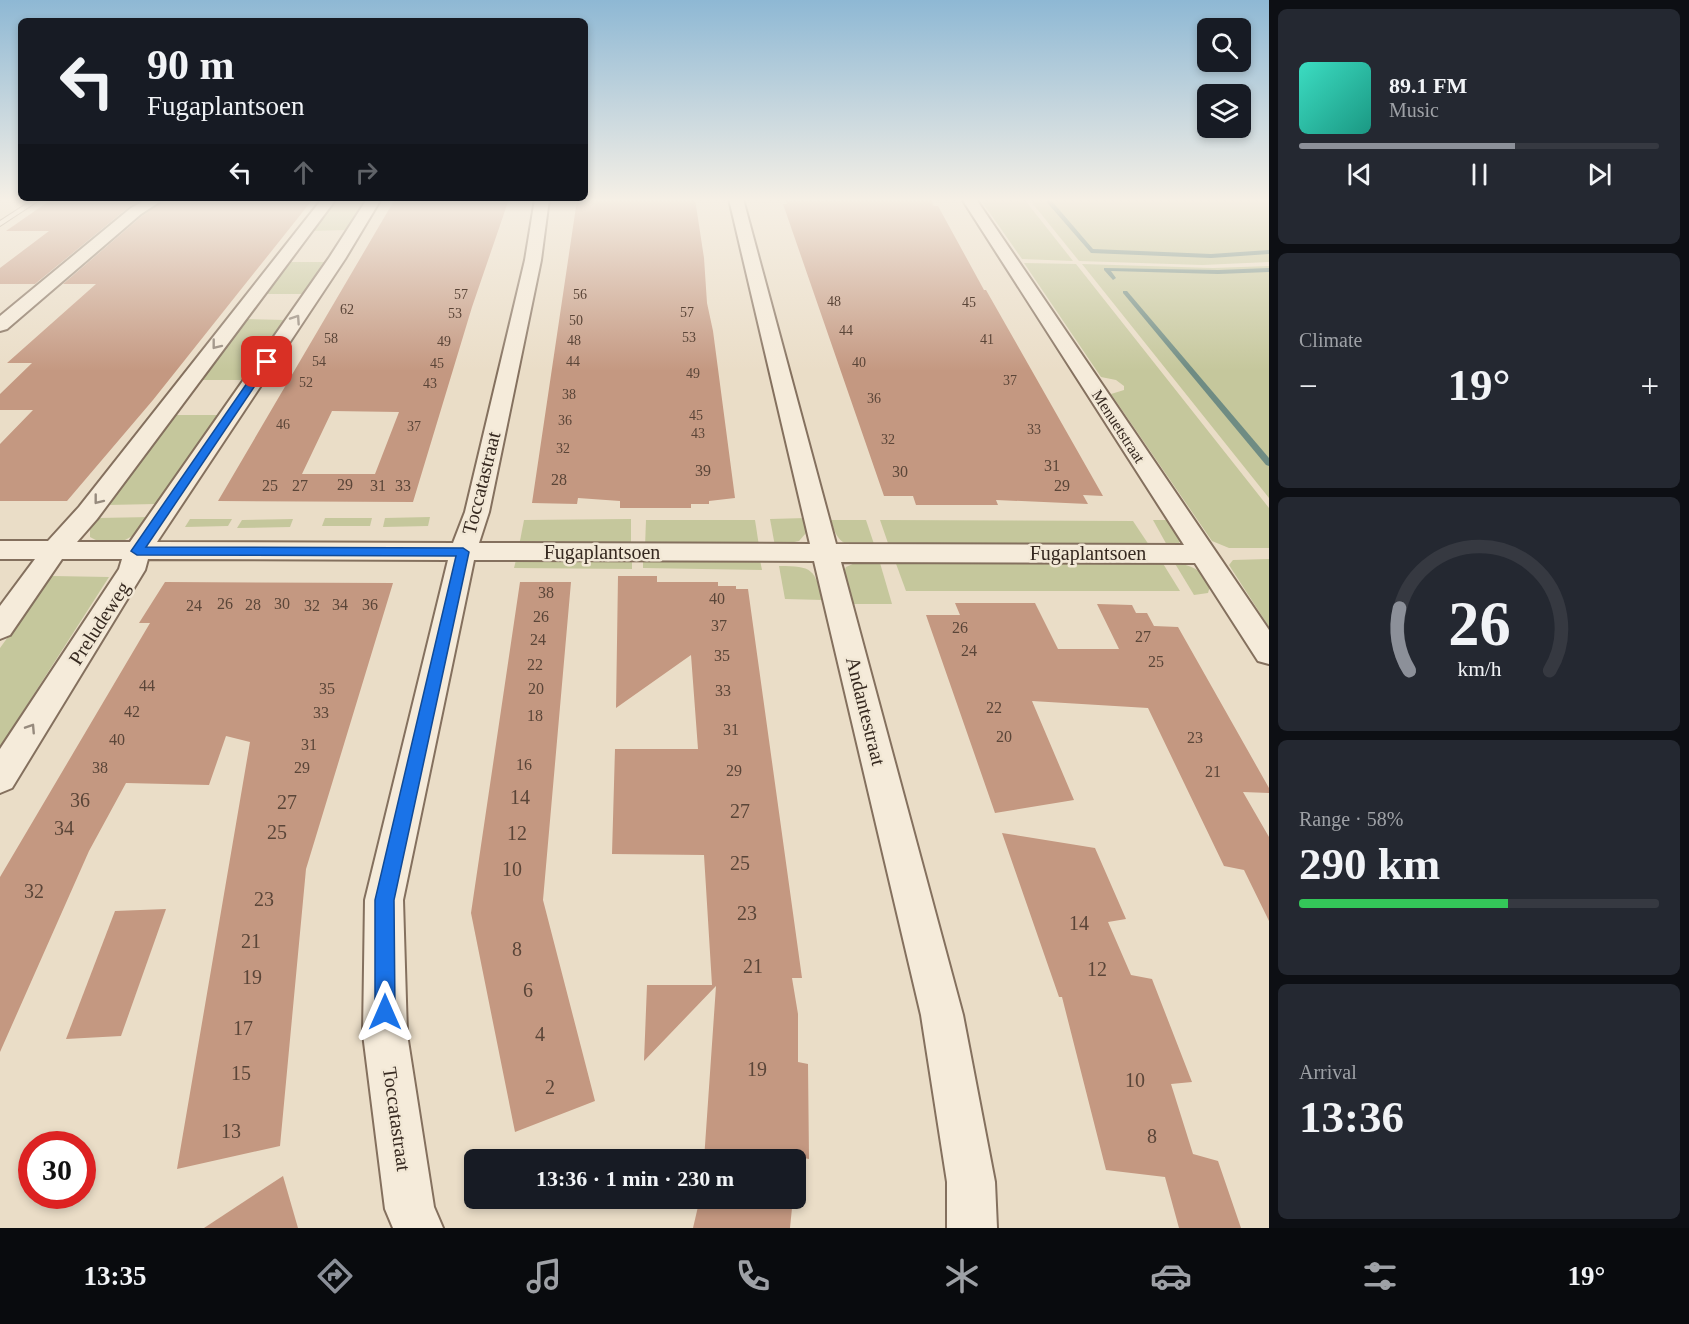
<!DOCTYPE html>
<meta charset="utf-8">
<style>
:root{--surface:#171b24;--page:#242831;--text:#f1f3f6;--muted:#9ea1a6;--line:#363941;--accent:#8c9099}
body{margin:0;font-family:Georgia,serif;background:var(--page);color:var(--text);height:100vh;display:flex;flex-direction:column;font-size:22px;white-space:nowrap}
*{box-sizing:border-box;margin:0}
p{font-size:20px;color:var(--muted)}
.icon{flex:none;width:33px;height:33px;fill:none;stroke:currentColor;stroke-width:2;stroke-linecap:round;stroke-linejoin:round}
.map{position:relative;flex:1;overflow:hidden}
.sheet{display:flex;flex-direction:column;gap:9px;padding:9px;background:#0d0f14;width:420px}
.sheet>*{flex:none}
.top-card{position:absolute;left:18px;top:18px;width:570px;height:183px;border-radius:9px;box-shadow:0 3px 9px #0003;background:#171b24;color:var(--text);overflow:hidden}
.buttons{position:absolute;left:1197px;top:18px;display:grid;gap:12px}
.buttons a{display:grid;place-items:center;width:54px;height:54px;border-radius:9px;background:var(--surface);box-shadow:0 3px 9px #0003;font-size:30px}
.speed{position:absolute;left:18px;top:1131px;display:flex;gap:12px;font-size:30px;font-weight:700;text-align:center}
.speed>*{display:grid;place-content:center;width:78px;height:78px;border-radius:50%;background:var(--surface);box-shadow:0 3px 9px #0003;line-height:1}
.speed .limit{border:9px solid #d22;background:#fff;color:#111}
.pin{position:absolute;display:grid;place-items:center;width:51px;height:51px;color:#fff;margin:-26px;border-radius:12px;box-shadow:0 3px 9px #0006}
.me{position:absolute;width:66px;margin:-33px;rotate:0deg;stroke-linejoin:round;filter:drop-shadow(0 0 4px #0008)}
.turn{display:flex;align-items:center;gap:21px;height:126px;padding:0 30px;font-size:27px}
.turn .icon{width:78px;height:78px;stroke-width:2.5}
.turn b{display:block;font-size:42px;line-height:51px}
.lanes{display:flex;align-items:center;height:57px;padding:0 30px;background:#0003;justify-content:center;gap:30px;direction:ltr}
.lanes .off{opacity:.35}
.big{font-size:45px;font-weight:700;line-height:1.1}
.sheet .widget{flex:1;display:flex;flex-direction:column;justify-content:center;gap:9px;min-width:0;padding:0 21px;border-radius:9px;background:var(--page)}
.sheet .dial{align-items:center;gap:0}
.dial svg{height:156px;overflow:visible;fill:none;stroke:var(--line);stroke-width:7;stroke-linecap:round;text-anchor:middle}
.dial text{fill:var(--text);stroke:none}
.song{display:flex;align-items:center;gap:18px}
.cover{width:72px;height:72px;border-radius:9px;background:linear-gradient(135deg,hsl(170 70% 55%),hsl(170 70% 35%))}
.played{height:6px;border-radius:3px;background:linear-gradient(90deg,var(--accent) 60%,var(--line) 60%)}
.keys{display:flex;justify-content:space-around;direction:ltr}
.heat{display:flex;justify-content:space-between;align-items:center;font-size:33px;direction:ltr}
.charge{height:9px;border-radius:4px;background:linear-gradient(90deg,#34c759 58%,var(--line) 0)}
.trip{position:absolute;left:464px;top:1149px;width:342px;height:60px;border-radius:9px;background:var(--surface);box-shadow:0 3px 9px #0003;font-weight:700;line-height:60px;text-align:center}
.menu{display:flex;height:96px;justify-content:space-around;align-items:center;background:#090b0e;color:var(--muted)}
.menu .icon{width:42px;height:42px}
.menu .current{color:var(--accent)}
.menu b{font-size:27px;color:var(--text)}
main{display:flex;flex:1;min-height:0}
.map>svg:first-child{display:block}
.green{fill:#c5c79c}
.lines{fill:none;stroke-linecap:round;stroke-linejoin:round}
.stream{fill:#6f8c83;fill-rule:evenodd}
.building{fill:#c49881;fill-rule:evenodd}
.lane-casing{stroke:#84705e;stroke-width:2}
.street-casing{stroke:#84705e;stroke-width:4}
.lane{fill:#f5ebda;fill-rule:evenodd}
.street{fill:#f5ebda;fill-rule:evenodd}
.oneway{stroke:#968a7d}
.route{fill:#1a73e8;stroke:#114b97;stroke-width:1.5}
.labels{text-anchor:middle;stroke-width:5;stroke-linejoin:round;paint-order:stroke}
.far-number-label{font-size:14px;fill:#5a4538}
.far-street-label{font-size:16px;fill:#362920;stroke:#f2e8d6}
.number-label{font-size:16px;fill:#5a4538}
.street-label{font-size:20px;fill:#362920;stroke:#f2e8d6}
.near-number-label{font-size:20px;fill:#5a4538}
</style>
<main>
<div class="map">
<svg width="1269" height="1228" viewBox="0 0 1269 1228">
<rect width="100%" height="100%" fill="#eaddc7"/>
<g class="green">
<polygon points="335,199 366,199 346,230 312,231"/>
<polygon points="980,199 1024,199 1073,261 1022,259"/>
<polygon points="1029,199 1269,199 1269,262 1202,265 1079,261"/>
<polygon points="289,262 326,262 303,294 265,294"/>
<polygon points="1024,263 1076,264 1269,508 1269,548 1229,548 1212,541 1111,394 1124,390 1124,386 1116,380 1101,377"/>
<polygon points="1082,264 1213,268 1269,266 1269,498"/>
<polygon points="245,319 286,320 244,380 199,380"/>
<polygon points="173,415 220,415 156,504 106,505"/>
<path d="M151,517C137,537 115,552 90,537V529L98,518Z"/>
<polygon points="430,517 428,526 383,527 385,518"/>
<polygon points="325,518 372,518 370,526 322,526"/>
<polygon points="806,518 806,533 799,541 775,546 770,519"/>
<polygon points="190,519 232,519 228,526 185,527"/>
<polygon points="293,519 290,527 237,528 242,520"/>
<polygon points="631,519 631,543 519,546 524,520"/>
<polygon points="646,520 755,520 759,546 645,547"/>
<path d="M831,520H866L875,547C850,547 838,548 831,520Z"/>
<polygon points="880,520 1133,521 1151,548 889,546"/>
<polygon points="1153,520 1170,520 1181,538 1178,546 1168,547"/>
<polygon points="1269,559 1269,627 1229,565 1233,560"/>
<polygon points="516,560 632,560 632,569 514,568"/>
<polygon points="643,560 760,560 762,570 643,568"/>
<polygon points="895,561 1162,562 1180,591 906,591"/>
<path d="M1174,562C1189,565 1203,570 1211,583L1208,593L1194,595Z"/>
<polygon points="855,563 880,563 892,604 852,604 843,574 846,567"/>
<path d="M779,566C813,566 814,569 823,600L785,599Z"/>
<polygon points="52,576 109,577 0,747 0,648"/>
</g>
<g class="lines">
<g class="stream">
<polygon points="1044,199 1050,199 1093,249 1211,254 1269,250 1269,254 1211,258 1091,253"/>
<polygon points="1104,268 1218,270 1269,268 1269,272 1218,274 1111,271 1116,278 1113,280 1104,270"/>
<polygon points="1123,291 1127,291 1269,458 1269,466 1266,465 1123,293"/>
</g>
</g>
<g class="building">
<polygon points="52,199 143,199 130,206 35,284 0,284 0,268 49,231 6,231"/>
<polygon points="166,199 313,199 153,400 67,501 0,501 0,444 33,410 0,410 0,394 32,363 7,363 96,284 63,284 142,216"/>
<path d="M395,199H509L472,307L413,502L218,501ZM332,411L399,412L375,474H302Z"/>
<polygon points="695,199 704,258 707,303 713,331 735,498 709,501 709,504 691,504 691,508 620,508 620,501 578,498 577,504 532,503 577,200"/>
<polygon points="855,199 930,199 934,206 938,206 984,290 986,290 1103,496 1083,495 1088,504 996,500 998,505 916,505 913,496 884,496 783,204 787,204 786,201 843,201 842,200"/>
<polygon points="618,576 657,576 657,582 718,582 718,586 736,586 736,589 748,589 802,978 792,978 798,1014 798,1062 808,1064 809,1159 798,1157 798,1190 795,1190 795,1160 704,1160 716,986 644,1061 647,985 712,985 704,855 612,854 615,749 698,749 691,655 616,708"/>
<polygon points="165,582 393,583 306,869 280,1146 177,1169 250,742 226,736 209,785 126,783 89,851 0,1052 0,877 150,623 139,623"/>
<polygon points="520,582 571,582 543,900 595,1101 515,1132 471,913"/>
<polygon points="955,603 1035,603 1058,649 1119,649 1097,604 1132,605 1136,613 1147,613 1154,626 1178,627 1269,788 1269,793 1243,792 1269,837 1269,921 1244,870 1224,866 1148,708 1032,701 1074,800 995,813 926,615 960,615"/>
<polygon points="1002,833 1095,848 1126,919 1108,922 1131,975 1152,979 1192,1082 1171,1084 1193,1154 1218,1161 1241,1228 1179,1228 1165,1177 1106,1170 1062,997 1059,997"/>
<polygon points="166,909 121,1036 66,1039 115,911"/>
<polygon points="283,1176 298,1228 204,1228"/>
<polygon points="700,1198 793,1198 790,1228 693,1228"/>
</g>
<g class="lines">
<g class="lane-casing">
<polygon id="lane" points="34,199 41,199 0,226 0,221"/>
</g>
<g class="street-casing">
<g id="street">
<polygon points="147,199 164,199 141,214 7,329 0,331 0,316 131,208"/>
<polygon points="322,199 336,199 97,519 77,542 130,542 329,258 367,199 381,199 345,259 157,542 453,543 465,512 525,260 535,199 549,199 541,260 489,512 479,543 810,544 729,199 743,199 836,544 1184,545 962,199 976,199 1269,630 1269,664 1258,661 1195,563 841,562 963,1015 995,1182 997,1228 947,1228 947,1182 921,1015 814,561 474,560 403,900 407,1034 434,1207 443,1228 393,1228 385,1209 363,1034 365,900 448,560 148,559 145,570 12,788 0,793 0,749 119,569 122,559 62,559 10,635 0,639 0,606 35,559 0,559 0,541 48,541 79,507"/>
</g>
</g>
<use href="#lane" class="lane"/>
<use href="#street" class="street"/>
</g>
<defs><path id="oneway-chevron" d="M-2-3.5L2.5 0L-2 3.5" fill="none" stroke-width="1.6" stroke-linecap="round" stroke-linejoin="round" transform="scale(1.5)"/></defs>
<g class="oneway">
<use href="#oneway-chevron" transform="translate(296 319) rotate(-56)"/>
<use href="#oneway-chevron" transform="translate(216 345) rotate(128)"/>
<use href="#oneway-chevron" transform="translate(98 500) rotate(128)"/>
<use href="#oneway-chevron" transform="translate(31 728) rotate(-57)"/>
</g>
<linearGradient id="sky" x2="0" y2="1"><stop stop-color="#8eb8d4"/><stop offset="0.54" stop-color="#f6f0e6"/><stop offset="1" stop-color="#f6f0e6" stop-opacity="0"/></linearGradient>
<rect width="1269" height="371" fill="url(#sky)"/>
<polygon class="route" points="267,359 271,362 146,547 463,548 469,552 394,900 395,1012 392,1019 385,1022 378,1019 375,1012 375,900 456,556 137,555 131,551 263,360"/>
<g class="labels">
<g class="far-number-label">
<text x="461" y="299">57</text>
<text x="580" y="299">56</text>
<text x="834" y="306">48</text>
<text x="969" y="307">45</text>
<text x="347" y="314">62</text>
<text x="687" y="317">57</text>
<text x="455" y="318">53</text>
<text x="576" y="325">50</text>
<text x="846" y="335">44</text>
<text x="689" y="342">53</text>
<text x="331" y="343">58</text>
<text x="987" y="344">41</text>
<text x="574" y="345">48</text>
<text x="444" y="346">49</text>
<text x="319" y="366">54</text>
<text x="573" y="366">44</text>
<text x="859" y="367">40</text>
<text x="437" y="368">45</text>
<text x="693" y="378">49</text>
<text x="1010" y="385">37</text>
<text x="306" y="387">52</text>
<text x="430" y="388">43</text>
<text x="569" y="399">38</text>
<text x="874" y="403">36</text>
<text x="696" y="420">45</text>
<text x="565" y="425">36</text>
<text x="283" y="429">46</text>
<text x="414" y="431">37</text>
<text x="1034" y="434">33</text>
<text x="698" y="438">43</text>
<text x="888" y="444">32</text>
<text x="563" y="453">32</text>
</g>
<g class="far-street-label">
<text transform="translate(1119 426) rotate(57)" y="6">Menuetstraat</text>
</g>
<g class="number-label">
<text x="1052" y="471">31</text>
<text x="703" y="476">39</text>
<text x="900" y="477">30</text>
<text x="559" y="485">28</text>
<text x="345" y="490">29</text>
<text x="270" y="491">25</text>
<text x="300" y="491">27</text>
<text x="378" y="491">31</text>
<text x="403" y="491">33</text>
<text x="1062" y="491">29</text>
<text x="546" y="598">38</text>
<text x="717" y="604">40</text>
<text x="225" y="609">26</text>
<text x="282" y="609">30</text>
<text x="253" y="610">28</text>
<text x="340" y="610">34</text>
<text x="370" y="610">36</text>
<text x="194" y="611">24</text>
<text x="312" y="611">32</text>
<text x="541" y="622">26</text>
<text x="719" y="631">37</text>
<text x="960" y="633">26</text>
<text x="1143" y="642">27</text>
<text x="538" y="645">24</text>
<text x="969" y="656">24</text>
<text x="722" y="661">35</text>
<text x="1156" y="667">25</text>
<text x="535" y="670">22</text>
<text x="147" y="691">44</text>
<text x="327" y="694">35</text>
<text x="536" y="694">20</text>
<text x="723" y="696">33</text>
<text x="994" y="713">22</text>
<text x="132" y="717">42</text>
<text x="321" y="718">33</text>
<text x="535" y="721">18</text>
<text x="731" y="735">31</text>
<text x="1004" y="742">20</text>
<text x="1195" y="743">23</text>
<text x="117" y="745">40</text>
<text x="309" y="750">31</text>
<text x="524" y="770">16</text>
<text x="100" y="773">38</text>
<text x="302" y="773">29</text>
<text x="734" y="776">29</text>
<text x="1213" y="777">21</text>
</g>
<g class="street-label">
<text transform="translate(481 483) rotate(-76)" y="7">Toccatastraat</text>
<text x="602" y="559">Fugaplantsoen</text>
<text x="1088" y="560">Fugaplantsoen</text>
<text transform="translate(99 623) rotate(-57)" y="7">Preludeweg</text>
<text transform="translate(866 711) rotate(76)" y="7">Andantestraat</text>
<text transform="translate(397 1119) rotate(82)" y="7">Toccatastraat</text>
</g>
<g class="near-number-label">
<text x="520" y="804">14</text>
<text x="80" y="807">36</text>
<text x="287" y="809">27</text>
<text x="740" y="818">27</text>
<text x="64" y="835">34</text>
<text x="277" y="839">25</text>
<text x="517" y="840">12</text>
<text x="740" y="870">25</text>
<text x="512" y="876">10</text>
<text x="34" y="898">32</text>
<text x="264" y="906">23</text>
<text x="747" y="920">23</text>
<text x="1079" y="930">14</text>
<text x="251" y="948">21</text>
<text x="517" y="956">8</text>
<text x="753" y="973">21</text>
<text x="1097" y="976">12</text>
<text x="252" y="984">19</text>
<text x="528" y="997">6</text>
<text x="243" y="1035">17</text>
<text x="540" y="1041">4</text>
<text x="757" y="1076">19</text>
<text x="241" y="1080">15</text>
<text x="1135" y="1087">10</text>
<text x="550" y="1094">2</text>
<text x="231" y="1138">13</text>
<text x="1152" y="1143">8</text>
</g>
</g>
</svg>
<div class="buttons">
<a><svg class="icon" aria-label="search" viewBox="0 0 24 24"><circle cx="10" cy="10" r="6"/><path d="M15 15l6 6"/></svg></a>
<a><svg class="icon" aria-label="layers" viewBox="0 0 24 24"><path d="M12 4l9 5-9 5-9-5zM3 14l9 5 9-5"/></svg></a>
</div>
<div class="speed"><div class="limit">30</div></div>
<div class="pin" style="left:267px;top:362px;background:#d93025"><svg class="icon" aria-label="arrive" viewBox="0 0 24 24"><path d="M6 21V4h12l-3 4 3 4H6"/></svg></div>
<svg class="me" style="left:385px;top:1012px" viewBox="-20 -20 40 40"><path d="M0-17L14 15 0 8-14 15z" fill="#1a73e8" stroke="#fff" stroke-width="4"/></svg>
<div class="trip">13:36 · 1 min · 230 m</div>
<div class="top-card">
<div class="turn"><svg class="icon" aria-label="left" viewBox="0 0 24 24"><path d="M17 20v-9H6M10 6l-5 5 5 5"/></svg><div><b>90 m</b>Fugaplantsoen</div></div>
<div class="lanes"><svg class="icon" aria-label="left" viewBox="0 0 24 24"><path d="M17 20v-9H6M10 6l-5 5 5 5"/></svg><svg class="icon off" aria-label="ahead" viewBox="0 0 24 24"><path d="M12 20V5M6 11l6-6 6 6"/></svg><svg class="icon off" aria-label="right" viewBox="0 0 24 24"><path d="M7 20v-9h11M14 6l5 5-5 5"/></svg></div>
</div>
</div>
<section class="sheet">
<div class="widget">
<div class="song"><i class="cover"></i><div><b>89.1 FM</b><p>Music</p></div></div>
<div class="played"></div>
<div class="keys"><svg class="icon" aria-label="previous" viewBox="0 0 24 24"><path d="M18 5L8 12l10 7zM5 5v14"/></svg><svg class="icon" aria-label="pause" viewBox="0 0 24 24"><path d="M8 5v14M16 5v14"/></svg><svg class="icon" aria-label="next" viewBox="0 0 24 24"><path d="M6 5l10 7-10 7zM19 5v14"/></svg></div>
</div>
<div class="widget"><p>Climate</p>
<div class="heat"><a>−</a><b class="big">19°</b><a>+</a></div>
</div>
<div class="widget dial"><svg viewBox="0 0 100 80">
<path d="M14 69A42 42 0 1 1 86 69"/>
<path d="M14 69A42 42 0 0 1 9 37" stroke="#8c9099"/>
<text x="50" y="56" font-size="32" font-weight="700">26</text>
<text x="50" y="72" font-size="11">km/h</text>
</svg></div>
<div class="widget"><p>Range · 58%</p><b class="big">290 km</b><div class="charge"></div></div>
<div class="widget"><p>Arrival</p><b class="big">13:36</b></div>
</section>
</main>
<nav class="menu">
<b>13:35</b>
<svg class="icon current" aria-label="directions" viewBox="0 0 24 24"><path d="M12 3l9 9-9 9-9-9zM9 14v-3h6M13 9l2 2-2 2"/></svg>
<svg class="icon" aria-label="music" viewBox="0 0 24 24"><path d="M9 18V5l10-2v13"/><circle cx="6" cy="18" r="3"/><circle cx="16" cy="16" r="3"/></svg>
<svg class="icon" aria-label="phone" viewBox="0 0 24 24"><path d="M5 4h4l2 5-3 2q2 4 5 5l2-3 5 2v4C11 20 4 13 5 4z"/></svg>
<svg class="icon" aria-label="climate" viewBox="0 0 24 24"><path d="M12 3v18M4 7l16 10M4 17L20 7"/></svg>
<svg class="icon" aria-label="car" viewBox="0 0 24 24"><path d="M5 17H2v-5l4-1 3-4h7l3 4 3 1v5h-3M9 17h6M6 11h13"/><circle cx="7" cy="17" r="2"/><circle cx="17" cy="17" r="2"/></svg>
<svg class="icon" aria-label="filters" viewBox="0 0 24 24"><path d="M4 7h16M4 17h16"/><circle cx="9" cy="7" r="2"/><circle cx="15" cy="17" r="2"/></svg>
<b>19°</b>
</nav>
